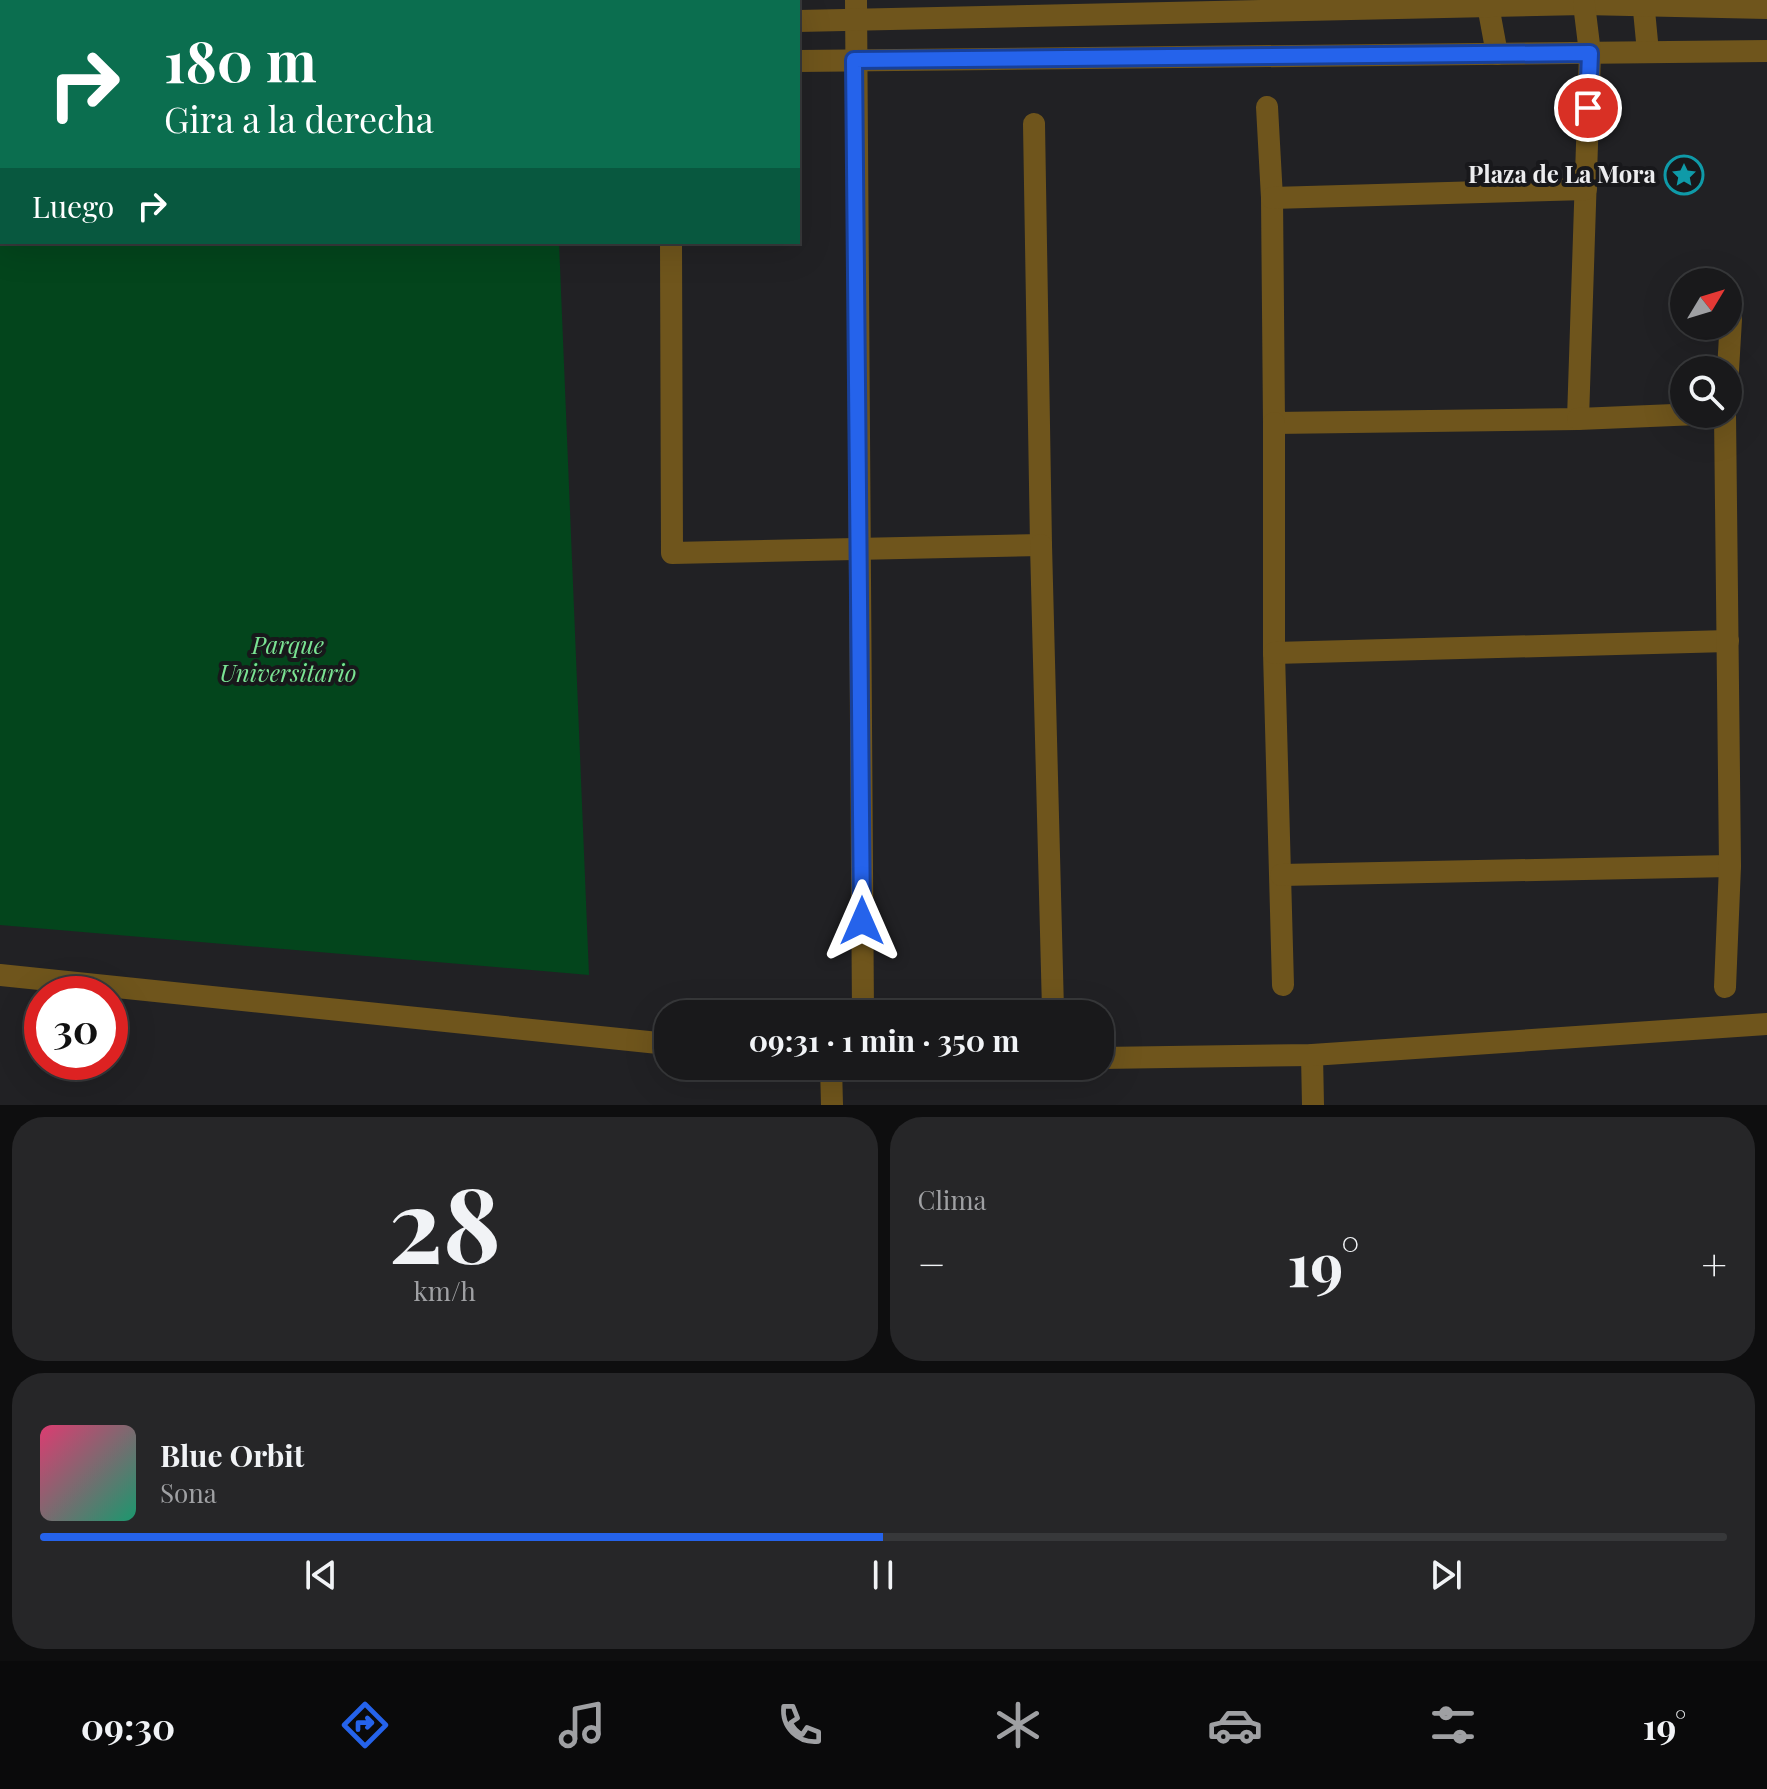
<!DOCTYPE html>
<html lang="es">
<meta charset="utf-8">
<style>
:root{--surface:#19191b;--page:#262628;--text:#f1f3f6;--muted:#9fa0a3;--line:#37383a;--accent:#2563eb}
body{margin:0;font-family:"Playfair Display",serif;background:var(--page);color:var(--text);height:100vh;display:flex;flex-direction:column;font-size:30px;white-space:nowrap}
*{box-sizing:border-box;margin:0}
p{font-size:26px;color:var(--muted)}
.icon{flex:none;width:44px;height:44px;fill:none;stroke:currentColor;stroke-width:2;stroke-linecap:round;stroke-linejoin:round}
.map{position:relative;height:1105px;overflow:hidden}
.side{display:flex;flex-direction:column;gap:12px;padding:12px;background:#0e0e0f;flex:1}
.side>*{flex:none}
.hud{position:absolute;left:0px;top:0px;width:800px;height:244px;box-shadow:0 8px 32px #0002,0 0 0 2px var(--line);background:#0b6e4f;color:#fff;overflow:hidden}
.needle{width:52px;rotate:52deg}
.fabs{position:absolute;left:1670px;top:268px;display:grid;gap:16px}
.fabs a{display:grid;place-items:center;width:72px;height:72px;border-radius:50%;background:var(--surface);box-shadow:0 8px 32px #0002,0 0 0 2px var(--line);font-size:40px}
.speed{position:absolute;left:24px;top:976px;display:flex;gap:16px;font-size:40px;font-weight:700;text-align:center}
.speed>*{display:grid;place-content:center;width:104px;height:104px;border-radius:50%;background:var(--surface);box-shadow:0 8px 32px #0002,0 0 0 2px var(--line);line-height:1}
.speed .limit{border:12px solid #d22;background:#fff;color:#111}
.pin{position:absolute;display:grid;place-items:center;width:68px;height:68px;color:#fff;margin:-34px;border:4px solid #fff;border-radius:50%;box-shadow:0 2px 8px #0007}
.me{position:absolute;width:88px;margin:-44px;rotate:0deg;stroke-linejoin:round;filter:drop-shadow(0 0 6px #0008)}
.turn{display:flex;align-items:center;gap:28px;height:168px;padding:0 32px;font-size:36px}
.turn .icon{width:104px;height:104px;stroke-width:2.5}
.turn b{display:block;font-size:56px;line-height:68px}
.then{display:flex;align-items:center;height:76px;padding:0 32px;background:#0003;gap:16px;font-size:30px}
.big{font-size:60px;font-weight:700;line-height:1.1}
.side .tile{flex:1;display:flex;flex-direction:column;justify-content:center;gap:12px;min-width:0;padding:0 28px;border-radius:32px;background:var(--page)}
.side .dial{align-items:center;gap:0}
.dial b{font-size:104px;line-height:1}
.song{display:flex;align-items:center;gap:24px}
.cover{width:96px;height:96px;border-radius:12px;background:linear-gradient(135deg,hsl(340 70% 55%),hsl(160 70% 35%))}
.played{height:8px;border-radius:4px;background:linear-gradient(90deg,var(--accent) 50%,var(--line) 50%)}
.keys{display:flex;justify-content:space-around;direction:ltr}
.heat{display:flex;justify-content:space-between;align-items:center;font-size:44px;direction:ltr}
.side .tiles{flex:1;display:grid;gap:12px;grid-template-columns:1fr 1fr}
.tile:last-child{grid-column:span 2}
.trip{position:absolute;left:654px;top:1000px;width:460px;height:80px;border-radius:32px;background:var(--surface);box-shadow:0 8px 32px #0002,0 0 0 2px var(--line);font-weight:700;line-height:80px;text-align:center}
.menu{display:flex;height:128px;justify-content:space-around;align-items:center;background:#0a0a0b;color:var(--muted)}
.menu .icon{width:56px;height:56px}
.menu .current{color:var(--accent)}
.menu b{font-size:36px;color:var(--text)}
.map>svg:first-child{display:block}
.green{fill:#03451c}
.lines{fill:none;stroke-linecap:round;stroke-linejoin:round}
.minor{stroke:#6f551c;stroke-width:22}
.route-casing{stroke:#184099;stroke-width:20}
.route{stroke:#2563eb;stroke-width:14}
.labels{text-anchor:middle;stroke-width:8;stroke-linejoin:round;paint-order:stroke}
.poi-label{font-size:24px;font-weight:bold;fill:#ececee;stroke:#18181b;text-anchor:end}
.park-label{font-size:24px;font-style:italic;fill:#7ae393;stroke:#18181b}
</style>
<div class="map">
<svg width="1767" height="1105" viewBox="0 0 1767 1105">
<rect width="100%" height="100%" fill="#212124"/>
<polygon class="green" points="0,116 2,242 559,242 589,975 0,925"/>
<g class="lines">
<g class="minor">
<polyline points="856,0 863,1014"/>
<polyline points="1487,0 1497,54"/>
<polyline points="1643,0 1648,52"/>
<polyline points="98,2 98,0"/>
<polyline points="189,2 189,0"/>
<polyline points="787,2 787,0"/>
<polyline points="798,21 1584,4 1767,8"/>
<polyline points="0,27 2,27"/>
<polyline points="798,61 1767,51"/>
<polyline points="0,69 2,69"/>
<polyline points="1267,107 1272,198 1274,423 1578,419 1590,53 1584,4"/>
<polyline points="1272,198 1586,189"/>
<polyline points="671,242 672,553 1041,545 1034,124"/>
<polyline points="1728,370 1731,319"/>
<polyline points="1578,419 1698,414"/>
<polyline points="1274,423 1274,653 1283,985"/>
<polyline points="1041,545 1053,1010"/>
<polyline points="1274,653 1728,641"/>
<polyline points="1281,875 1730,866"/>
<polyline points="0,975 668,1044"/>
<polyline points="1725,987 1730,866 1725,414"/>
<polyline points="1312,1055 1313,1105"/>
<polyline points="1100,1058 1312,1055 1767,1024"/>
<polyline points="831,1066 832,1105"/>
</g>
</g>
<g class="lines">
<g class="route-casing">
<polyline id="route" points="862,921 854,60 1590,53 1588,108"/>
</g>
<use href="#route" class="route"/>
</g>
<defs>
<g id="sight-ring" transform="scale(2)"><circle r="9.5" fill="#18181b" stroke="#0f9aa8" stroke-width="1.5"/><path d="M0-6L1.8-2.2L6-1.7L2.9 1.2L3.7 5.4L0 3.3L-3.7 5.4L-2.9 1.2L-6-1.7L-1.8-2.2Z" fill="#0f9aa8"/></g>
</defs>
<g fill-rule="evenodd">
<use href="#sight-ring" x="1684" y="175"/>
</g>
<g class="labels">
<g class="poi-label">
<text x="1656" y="183">Plaza de La Mora</text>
</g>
<g class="park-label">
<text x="288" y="654">Parque<tspan x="288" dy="28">Universitario</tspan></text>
</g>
</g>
</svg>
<div class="fabs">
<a><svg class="needle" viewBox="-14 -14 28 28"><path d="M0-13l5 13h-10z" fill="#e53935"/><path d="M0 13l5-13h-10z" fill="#9fa0a3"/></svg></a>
<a><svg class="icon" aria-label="search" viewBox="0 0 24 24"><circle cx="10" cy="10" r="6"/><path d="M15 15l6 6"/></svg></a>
</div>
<div class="speed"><div class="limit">30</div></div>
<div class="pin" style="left:1588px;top:108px;background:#d93025"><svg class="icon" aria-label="arrive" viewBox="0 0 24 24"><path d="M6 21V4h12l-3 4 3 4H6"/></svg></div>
<svg class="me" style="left:862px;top:921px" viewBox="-20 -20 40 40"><path d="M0-17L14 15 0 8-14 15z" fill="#2563eb" stroke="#fff" stroke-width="4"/></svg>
<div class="trip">09:31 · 1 min · 350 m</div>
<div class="hud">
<div class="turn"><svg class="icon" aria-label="right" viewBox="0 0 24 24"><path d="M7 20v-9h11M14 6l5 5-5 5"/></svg><div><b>180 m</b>Gira a la derecha</div></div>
<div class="then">Luego<svg class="icon" aria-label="right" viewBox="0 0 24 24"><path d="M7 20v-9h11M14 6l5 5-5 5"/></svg></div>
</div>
</div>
<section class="side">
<div class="tiles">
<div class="tile dial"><b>28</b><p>km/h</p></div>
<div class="tile"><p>Clima</p>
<div class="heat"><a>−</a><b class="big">19°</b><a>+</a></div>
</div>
<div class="tile">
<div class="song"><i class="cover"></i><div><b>Blue Orbit</b><p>Sona</p></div></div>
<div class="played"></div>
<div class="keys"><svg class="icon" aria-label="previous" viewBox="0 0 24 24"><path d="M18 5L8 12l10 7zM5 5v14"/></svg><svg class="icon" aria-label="pause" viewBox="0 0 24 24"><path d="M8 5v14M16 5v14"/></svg><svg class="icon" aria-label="next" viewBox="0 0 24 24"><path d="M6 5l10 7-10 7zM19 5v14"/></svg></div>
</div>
</div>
</section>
<nav class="menu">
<b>09:30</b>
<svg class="icon current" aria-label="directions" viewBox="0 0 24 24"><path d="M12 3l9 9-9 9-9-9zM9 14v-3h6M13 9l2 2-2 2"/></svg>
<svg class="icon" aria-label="music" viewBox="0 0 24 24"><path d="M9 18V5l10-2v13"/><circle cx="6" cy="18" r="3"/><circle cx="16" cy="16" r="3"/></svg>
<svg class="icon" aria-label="phone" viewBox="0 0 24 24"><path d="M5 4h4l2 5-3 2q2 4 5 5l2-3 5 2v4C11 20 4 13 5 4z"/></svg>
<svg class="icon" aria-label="climate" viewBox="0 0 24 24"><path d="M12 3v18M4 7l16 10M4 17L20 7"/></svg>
<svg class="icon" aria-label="car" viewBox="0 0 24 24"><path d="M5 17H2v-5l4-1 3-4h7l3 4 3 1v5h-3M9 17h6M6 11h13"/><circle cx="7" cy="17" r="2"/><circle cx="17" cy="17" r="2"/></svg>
<svg class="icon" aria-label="filters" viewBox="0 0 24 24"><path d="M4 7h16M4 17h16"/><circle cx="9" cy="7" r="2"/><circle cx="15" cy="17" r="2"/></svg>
<b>19°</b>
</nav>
